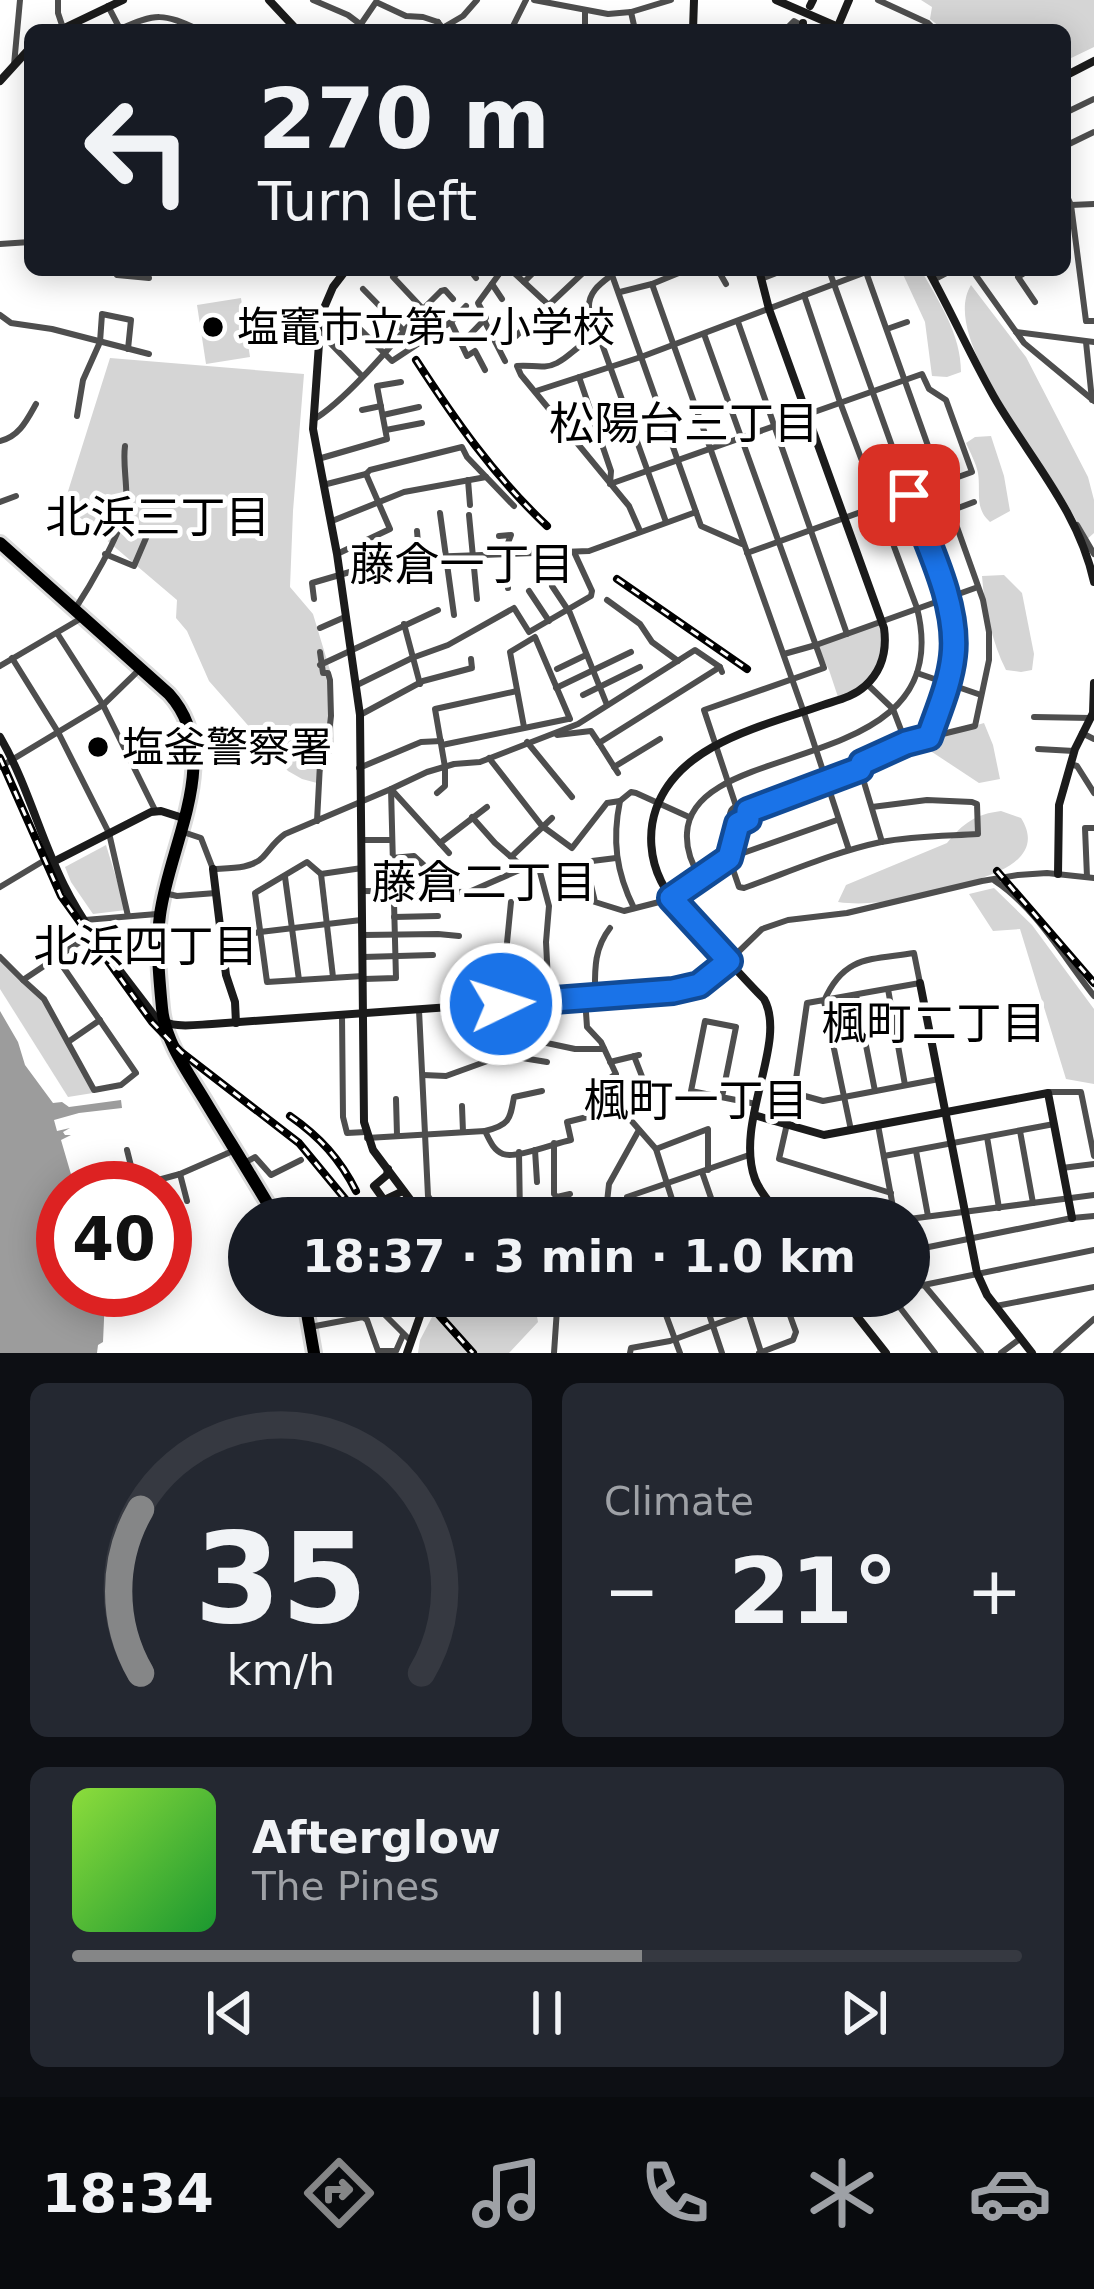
<!DOCTYPE html>
<meta charset="utf-8">
<style>
:root{--surface:#171b24;--page:#242831;--text:#f1f3f6;--muted:#9ea1a6;--line:#363941;--accent:#858687}
body{margin:0;font-family:"DejaVu Sans","Noto Sans JP",sans-serif;background:var(--page);color:var(--text);height:100vh;display:flex;flex-direction:column;font-size:45px;white-space:nowrap}
*{box-sizing:border-box;margin:0}
p{font-size:39px;color:var(--muted)}
.icon{flex:none;width:66px;height:66px;fill:none;stroke:currentColor;stroke-width:2;stroke-linecap:round;stroke-linejoin:round}
.map{position:relative;height:1353px;overflow:hidden}
.panel{display:flex;flex-direction:column;gap:30px;padding:30px;background:#0d0f14;flex:1}
.panel>*{flex:none}
.hud{position:absolute;left:24px;top:24px;width:1047px;height:252px;border-radius:18px;box-shadow:0 6px 30px #0003;background:#171b24;color:var(--text);overflow:hidden}
.speed{position:absolute;left:36px;top:1161px;display:flex;gap:24px;font-size:60px;font-weight:700;text-align:center}
.speed>*{display:grid;place-content:center;width:156px;height:156px;border-radius:50%;background:var(--surface);box-shadow:0 6px 30px #0003;line-height:1}
.speed .limit{border:18px solid #d22;background:#fff;color:#111}
.pin{position:absolute;display:grid;place-items:center;width:102px;height:102px;color:#fff;margin:-51px;border-radius:24px;box-shadow:0 6px 18px #0006}
.me{position:absolute;width:132px;margin:-66px;rotate:86deg;stroke-linejoin:round;filter:drop-shadow(0 0 9px #0008)}
.turn{display:flex;align-items:center;gap:42px;height:252px;padding:0 36px;font-size:54px}
.turn .icon{width:156px;height:156px;stroke-width:2.5}
.turn b{display:block;font-size:84px;line-height:102px}
.big{font-size:90px;font-weight:700;line-height:1.1}
.panel .widget{flex:1;display:flex;flex-direction:column;justify-content:center;gap:18px;min-width:0;padding:0 42px;border-radius:18px;background:var(--page)}
.panel .dial{align-items:center;gap:0}
.dial svg{height:312px;overflow:visible;fill:none;stroke:var(--line);stroke-width:7;stroke-linecap:round;text-anchor:middle}
.dial text{fill:var(--text);stroke:none}
.song{display:flex;align-items:center;gap:36px}
.cover{width:144px;height:144px;border-radius:18px;background:linear-gradient(135deg,hsl(90 70% 55%),hsl(130 70% 35%))}
.played{height:12px;border-radius:6px;background:linear-gradient(90deg,var(--accent) 60%,var(--line) 60%)}
.keys{display:flex;justify-content:space-around;direction:ltr}
.heat{display:flex;justify-content:space-between;align-items:center;font-size:66px;direction:ltr}
.panel .tiles{flex:1;display:grid;gap:30px;grid-template-columns:1fr 1fr}
.widget:last-child{grid-column:span 2}
.trip{position:absolute;left:228px;top:1197px;width:702px;height:120px;border-radius:60px;background:var(--surface);box-shadow:0 6px 30px #0003;font-weight:700;line-height:120px;text-align:center}
.tab-bar{display:flex;height:192px;justify-content:space-around;align-items:center;background:#090b0e;color:var(--muted)}
.tab-bar .icon{width:84px;height:84px}
.tab-bar .active{color:var(--accent)}
.tab-bar b{font-size:54px;color:var(--text)}
.map>svg:first-child{display:block}
.green{fill:#d5d5d5}
.water{fill:#9c9c9c}
.lines{fill:none;stroke-linecap:round;stroke-linejoin:round}
.highway-casing{stroke:#dbdbdb;stroke-width:18}
.street{stroke:#4e4e4e;stroke-width:6}
.secondary{stroke:#1b1b1b;stroke-width:8}
.highway{stroke:#000;stroke-width:12}
.rail-casing{stroke:#000;stroke-width:8}
.rail{stroke:#fff;stroke-width:3;stroke-dasharray:9;stroke-linecap:butt}
.street-bridge{stroke:#4e4e4e;stroke-width:6}
.route-casing{stroke:#114b97;stroke-width:30}
.route{stroke:#1a73e8;stroke-width:21}
.poi-dot{fill:#000;stroke:#fff;stroke-width:4.5}
.labels{text-anchor:middle;stroke-width:10;stroke-linejoin:round;paint-order:stroke}
.poi-label{font-size:42px;fill:#000;stroke:#fff;text-anchor:start}
.neighbourhood-label{font-size:45px;fill:#000;stroke:#fff}
</style>
<div class="map">
<svg width="1094" height="1353" viewBox="0 0 1094 1353">
<rect width="100%" height="100%" fill="#fff"/>
<g class="green">
<polygon points="921,0 1094,0 1094,47 1065,61 1065,30 944,30 930,19 932,7"/>
<path d="M901,270H921C939,302 961,334 961,372L947,377L932,376L925,322Z"/>
<path d="M971,285L1026,357L1088,477L1094,500V533L1085,541C1067,481 935,344 971,285Z"/>
<polygon points="241,298 250,357 206,364 197,305"/>
<polygon points="110,358 304,374 293,511 290,587 313,614 332,677 334,748 317,783 302,779 288,771 209,681 187,631 176,618 177,600 64,504"/>
<path d="M991,436L1004,476L1010,511L990,522C974,508 981,492 978,473C976,463 970,452 966,443L975,437Z"/>
<path d="M1004,575L1022,593L1034,654L1032,670L1021,672L1006,670C992,643 984,605 982,576Z"/>
<polygon points="882,622 886,649 867,684 839,700 829,670 816,645"/>
<polygon points="984,723 993,745 1000,779 979,783 929,750 876,764 874,760 906,746"/>
<path d="M1001,811L1021,818C1052,867 970,882 939,889C905,898 873,907 838,902L846,885L947,843C963,823 976,814 1001,811Z"/>
<polygon points="106,845 126,910 93,914 71,882 65,867"/>
<polygon points="994,888 1032,925 1094,1009 1094,1084 1066,1079 1020,929 993,931 969,894"/>
<polygon points="0,961 43,1001 93,1093 68,1097 0,989"/>
<polygon points="443,1296 533,1296 538,1322 509,1353 418,1353 420,1340"/>
</g>
<polygon class="water" points="0,1011 18,1042 25,1065 53,1103 62,1102 69,1107 121,1100 122,1108 79,1113 54,1120 57,1131 70,1128 63,1132 65,1135 71,1135 61,1140 75,1188 63,1188 63,1290 135,1290 105,1297 103,1342 98,1345 97,1353 0,1353"/>
<g class="lines">
<g class="highway-casing">
<g id="highway">
<path d="M0,543L169,694C225,756 169,844 160,915C156,945 159,977 162,1008C165,1041 187,1071 204,1099C228,1139 253,1178 276,1218"/>
<polyline points="304,1296 314,1353"/>
</g>
</g>
<g class="street">
<polyline points="58,0 58,13 63,28"/>
<polyline points="313,0 348,15 368,30"/>
<polyline points="534,0 608,14 631,12 671,0"/>
<polyline points="878,0 928,23 935,30"/>
<polyline points="108,6 120,29"/>
<polyline points="585,11 585,30"/>
<polyline points="631,12 635,30"/>
<polyline points="361,24 376,2 406,16 423,17 438,22"/>
<path d="M120,29C155,13 164,13 199,30"/>
<polyline points="439,30 463,16 477,0"/>
<polyline points="511,30 526,0"/>
<polyline points="785,30 794,21 803,26"/>
<polyline points="14,65 20,0"/>
<polyline points="1065,113 1094,99"/>
<polyline points="1065,146 1094,132"/>
<polyline points="1065,192 1071,205 1086,321 1094,321"/>
<polyline points="1071,205 1094,204"/>
<polyline points="0,244 30,242"/>
<polyline points="118,270 117,275 149,278"/>
<polyline points="470,270 476,278"/>
<polyline points="511,270 567,322"/>
<path d="M618,270C605,281 588,289 589,308L666,522"/>
<polyline points="718,270 726,284"/>
<path d="M829,270L951,611C959,656 944,695 929,737"/>
<polyline points="972,270 1024,343 1094,401"/>
<polyline points="1029,270 1018,277 1035,302"/>
<polyline points="612,275 696,512"/>
<polyline points="761,279 784,270"/>
<polyline points="933,280 952,270"/>
<polyline points="524,282 536,270"/>
<polyline points="492,284 502,299"/>
<polyline points="652,284 803,710 849,850"/>
<polyline points="363,289 404,331"/>
<polyline points="620,292 652,284 686,270"/>
<polyline points="423,309 441,291 445,290 453,299"/>
<polyline points="346,311 343,312 392,361 451,322 467,356 475,351 485,370"/>
<polyline points="0,315 11,323 52,329 149,354"/>
<polyline points="484,320 505,361"/>
<polyline points="451,322 466,306"/>
<polyline points="738,322 847,634"/>
<polyline points="887,329 907,322"/>
<polyline points="1016,332 1094,342"/>
<polyline points="704,334 824,668 704,710 736,806"/>
<polyline points="516,336 586,270"/>
<path d="M599,337C575,345 575,353 557,363C544,370 530,364 517,366L521,375L629,506L640,531"/>
<polyline points="1086,342 1092,400"/>
<polyline points="331,344 362,376"/>
<polyline points="461,344 486,318 478,303 502,270"/>
<polyline points="579,377 611,471 610,484 922,374 929,389 946,400 972,472 747,553"/>
<polyline points="536,391 641,357 866,272 983,600 989,632 989,660 975,726 906,743 863,763 860,769"/>
<polyline points="362,410 381,406"/>
<polyline points="383,415 419,407"/>
<polyline points="77,416 83,380 100,342 102,314 131,320 128,349"/>
<path d="M313,420C347,400 396,340 423,309L393,277L401,270"/>
<polyline points="386,430 422,423"/>
<path d="M0,441C19,437 27,420 36,404"/>
<polyline points="318,459 387,439 377,386 401,382"/>
<polyline points="468,480 470,505"/>
<polyline points="323,485 366,474 370,470 462,447 467,457 514,506"/>
<polyline points="0,502 16,496"/>
<polyline points="950,511 974,502"/>
<polyline points="440,513 454,615"/>
<polyline points="469,515 477,599"/>
<polyline points="332,521 404,492 486,477"/>
<polyline points="1077,525 1094,554"/>
<polyline points="417,531 421,578"/>
<polyline points="499,536 511,535 504,553"/>
<polyline points="506,553 508,588"/>
<polyline points="105,554 134,566 146,538"/>
<polyline points="337,554 390,529 366,474"/>
<polyline points="552,586 570,613 607,705"/>
<polyline points="529,591 549,621"/>
<polyline points="314,599 312,583 398,558 589,551 696,512 701,526 742,544"/>
<polyline points="607,600 640,624 652,642 678,661"/>
<path d="M75,609C90,586 117,540 124,514C130,492 122,468 125,446"/>
<polyline points="404,624 420,684"/>
<polyline points="320,628 345,617"/>
<polyline points="57,633 103,705 155,810"/>
<polyline points="784,654 816,645 978,587"/>
<polyline points="12,658 58,732 109,833 128,916"/>
<polyline points="320,665 438,610"/>
<polyline points="0,666 80,619"/>
<polyline points="557,669 586,655"/>
<polyline points="917,673 981,695"/>
<polyline points="867,684 893,709 906,743"/>
<polyline points="357,685 412,658 448,645 514,608 529,632 591,596 592,591 574,552"/>
<polyline points="556,688 631,652"/>
<polyline points="583,695 640,667"/>
<polyline points="360,715 423,681 472,668 471,659"/>
<polyline points="1034,717 1091,718"/>
<polyline points="524,727 510,652 535,637 570,719"/>
<polyline points="1082,733 1094,739"/>
<polyline points="557,735 591,731 599,743"/>
<polyline points="527,742 572,797"/>
<polyline points="442,745 568,719"/>
<polyline points="1038,749 1074,751"/>
<polyline points="489,758 542,826 572,848 607,803 620,801"/>
<polyline points="1070,764 1077,766 1094,793"/>
<polyline points="0,767 103,705 138,671"/>
<polyline points="614,767 660,739"/>
<polyline points="359,768 421,742 441,741"/>
<polyline points="618,773 599,743 720,667"/>
<polyline points="437,793 445,786 445,767 435,709 517,691"/>
<circle cx="739" cy="815" r="9"/>
<polyline points="748,811 860,769 882,842"/>
<polyline points="472,817 495,843 524,868"/>
<polyline points="317,821 320,764 328,742 331,716 330,680 328,673 323,673 320,652"/>
<path d="M738,824L729,858L739,887L744,888C789,872 834,852 881,842C913,836 945,836 978,834L977,804L972,802L927,800L872,807"/>
<path d="M183,832L201,838L213,869C230,868 252,869 263,857C271,848 275,841 285,834L391,789L449,853"/>
<polyline points="362,840 392,840"/>
<polyline points="440,843 487,807"/>
<polyline points="511,857 552,818"/>
<polyline points="392,858 414,856 428,869"/>
<polyline points="616,858 592,861 587,868 595,902 624,911 667,900 729,858 837,820"/>
<polyline points="362,868 321,874 307,862 255,893 267,982 363,976"/>
<polyline points="321,874 333,977"/>
<polyline points="285,877 299,980"/>
<path d="M700,877C691,863 686,849 687,833C692,735 960,780 917,608L840,402L804,295"/>
<polyline points="1087,877 1085,828 1094,828"/>
<path d="M995,881C1036,908 1064,958 1094,996"/>
<polyline points="0,887 50,857"/>
<polyline points="362,891 469,892 524,868 540,872 549,906 546,942 549,1001"/>
<polyline points="164,893 177,896 216,893"/>
<path d="M634,908C616,872 612,840 620,801L631,792L636,793L689,817"/>
<polyline points="394,917 438,916"/>
<polyline points="85,920 157,914"/>
<polyline points="363,935 438,934 459,936"/>
<polyline points="222,939 260,932 361,920"/>
<polyline points="0,957 23,980 92,934"/>
<polyline points="363,957 433,955"/>
<polyline points="729,961 762,929 788,920 847,913 982,881 1018,875 1047,873 1094,878"/>
<polyline points="364,979 396,978 391,789 427,772 454,764 480,762 578,724 695,650 720,667 722,672"/>
<polyline points="23,980 44,999 94,1090 121,1085 136,1073 57,958"/>
<polyline points="888,989 905,1085"/>
<polyline points="856,995 875,1091"/>
<path d="M595,997C595,972 593,950 610,928"/>
<polyline points="585,998 587,1027 601,1042 616,1074 598,1086"/>
<polyline points="543,1001 545,1042"/>
<polyline points="501,1004 511,902"/>
<polyline points="419,1010 428,1196 443,1218"/>
<polyline points="342,1015 343,1117 347,1133 366,1132"/>
<polyline points="68,1042 100,1020"/>
<polyline points="521,1046 523,1038 575,1049 604,1049"/>
<polyline points="610,1062 639,1055"/>
<polyline points="423,1075 446,1076 504,1055 547,1062"/>
<polyline points="1049,1092 1081,1092 1094,1156"/>
<polyline points="794,1093 823,1101 939,1079"/>
<polyline points="590,1094 598,1086 613,1097 615,1102"/>
<polyline points="722,1097 736,1027 705,1021 691,1091 756,1104"/>
<polyline points="396,1099 397,1135"/>
<polyline points="462,1106 463,1132"/>
<polyline points="619,1107 643,1079 634,1056"/>
<polyline points="878,1125 895,1218"/>
<path d="M851,1130L824,1001C844,955 870,960 914,953L920,983L807,1003L794,1093L779,1159L891,1193"/>
<path d="M485,1131C510,1125 510,1119 514,1097L542,1091"/>
<polyline points="1020,1131 1033,1203"/>
<polyline points="987,1137 999,1208"/>
<path d="M367,1138L485,1131C489,1139 493,1150 503,1154C516,1159 555,1143 571,1140L567,1122L603,1113L615,1102L656,1149L678,1218"/>
<polyline points="554,1143 554,1194 557,1197 570,1194"/>
<polyline points="656,1149 708,1129 708,1170"/>
<polyline points="127,1150 136,1186 180,1174 235,1150"/>
<polyline points="535,1150 537,1182"/>
<polyline points="916,1151 928,1216"/>
<polyline points="519,1152 520,1218"/>
<polyline points="884,1156 1054,1124"/>
<polyline points="246,1162 255,1157 271,1175 301,1160"/>
<polyline points="1062,1168 1094,1164"/>
<polyline points="702,1172 718,1218"/>
<polyline points="180,1174 187,1201"/>
<polyline points="533,1218 546,1210"/>
<polyline points="612,1218 607,1202 609,1184 639,1130"/>
<polyline points="634,1218 627,1197 749,1155"/>
<polyline points="909,1219 1094,1195"/>
<polyline points="909,1251 1072,1218 1094,1216"/>
<polyline points="924,1285 981,1353"/>
<polyline points="909,1288 1094,1250"/>
<polyline points="366,1296 411,1341"/>
<polyline points="659,1296 680,1353"/>
<polyline points="703,1296 722,1353"/>
<polyline points="743,1296 761,1352"/>
<polyline points="896,1296 898,1305 935,1353"/>
<polyline points="996,1306 1094,1287"/>
<polyline points="310,1327 363,1317 367,1320 378,1351 396,1351 403,1335"/>
<polyline points="554,1353 557,1309 577,1296"/>
<polyline points="630,1353 631,1348 670,1341 792,1296"/>
<polyline points="759,1353 793,1340 796,1332 784,1299"/>
<polyline points="1001,1353 1021,1338"/>
<polyline points="1056,1353 1094,1319"/>
</g>
<g class="secondary">
<polyline points="269,0 297,30"/>
<polyline points="776,0 845,30"/>
<polyline points="810,6 813,0"/>
<polyline points="838,26 849,0"/>
<polyline points="60,30 123,0"/>
<polyline points="693,30 694,0"/>
<polyline points="803,30 803,23"/>
<polyline points="1065,76 1094,61"/>
<polyline points="0,81 30,48"/>
<polyline points="346,270 333,287 321,315 313,429 337,554 360,715 364,1122 373,1150 424,1218"/>
<path d="M759,270L769,309L884,628C887,650 883,670 865,686C853,697 838,700 823,705C764,726 679,743 656,809C648,832 650,859 661,881C672,903 691,919 707,938C726,958 744,979 764,999C788,1042 734,1122 755,1179C760,1193 773,1206 782,1218"/>
<path d="M928,270C952,313 972,359 997,402C1033,462 1079,513 1094,582"/>
<path d="M0,737C27,783 40,837 64,885C87,932 124,975 155,1017C172,1029 192,1025 212,1024L673,991L699,985L729,961"/>
<polyline points="53,862 151,812 161,811 183,818"/>
<polyline points="213,869 226,975 235,1002 236,1023"/>
<polyline points="1058,874 1059,805 1075,749 1093,713 1094,683"/>
<polyline points="920,983 977,1273 987,1295 1032,1353"/>
<polyline points="754,1115 824,1135 1048,1093 1072,1218"/>
<polyline points="388,1169 387,1175 374,1186 384,1200 403,1191"/>
<polyline points="841,1296 886,1353"/>
<polyline points="407,1353 427,1296"/>
</g>
<use href="#highway" class="highway"/>
<g class="rail-casing">
<g id="rail">
<path d="M416,360C455,420 494,476 547,526"/>
<polyline points="617,579 747,669"/>
<polyline points="0,758 61,896 152,1022 181,1052 299,1143 361,1218"/>
<polyline points="997,871 1094,983"/>
<path d="M290,1116C320,1137 340,1159 356,1191"/>
<polyline points="422,1296 473,1353"/>
</g>
</g>
<use href="#rail" class="rail"/>
<polyline class="street-bridge" points="438,22 444,30"/>
</g>
<g class="lines">
<g class="route-casing">
<path id="route" d="M501,1004L673,991L699,985L729,961L671,898L729,858L738,824L748,819V811L860,769L862,763L906,743L929,737C938,711 950,684 953,656C959,605 927,543 909,495"/>
</g>
<use href="#route" class="route"/>
</g>
<g class="poi-dot">
<circle cx="213" cy="327" r="12"/>
<circle cx="98" cy="747" r="12"/>
</g>
<g class="labels">
<g class="poi-label">
<text x="237" y="342">塩竈市立第二小学校</text>
<text x="122" y="762">塩釜警察署</text>
</g>
<g class="neighbourhood-label">
<text x="684" y="439">松陽台三丁目</text>
<text x="158" y="533">北浜三丁目</text>
<text x="462" y="580">藤倉一丁目</text>
<text x="484" y="898">藤倉二丁目</text>
<text x="146" y="962">北浜四丁目</text>
<text x="934" y="1039">楓町二丁目</text>
<text x="696" y="1116">楓町一丁目</text>
</g>
</g>
</svg>
<div class="speed"><div class="limit">40</div></div>
<div class="pin" style="left:909px;top:495px;background:#d93025"><svg class="icon" aria-label="arrive" viewBox="0 0 24 24"><path d="M6 21V4h12l-3 4 3 4H6"/></svg></div>
<svg class="me" style="left:501px;top:1004px" viewBox="-20 -20 40 40"><circle r="17" fill="#1a73e8" stroke="#fff" stroke-width="3"/><path d="M0-11L8 9 0 5-8 9z" fill="#fff"/></svg>
<div class="trip">18:37 · 3 min · 1.0 km</div>
<div class="hud">
<div class="turn"><svg class="icon" aria-label="left" viewBox="0 0 24 24"><path d="M17 20v-9H6M10 6l-5 5 5 5"/></svg><div><b>270 m</b>Turn left</div></div>
</div>
</div>
<section class="panel">
<div class="tiles">
<div class="widget dial"><svg viewBox="0 0 100 80">
<path d="M14 69A42 42 0 1 1 86 69"/>
<path d="M14 69A42 42 0 0 1 14 27" stroke="#858687"/>
<text x="50" y="56" font-size="32" font-weight="700">35</text>
<text x="50" y="72" font-size="11">km/h</text>
</svg></div>
<div class="widget"><p>Climate</p>
<div class="heat"><a>−</a><b class="big">21°</b><a>+</a></div>
</div>
<div class="widget">
<div class="song"><i class="cover"></i><div><b>Afterglow</b><p>The Pines</p></div></div>
<div class="played"></div>
<div class="keys"><svg class="icon" aria-label="previous" viewBox="0 0 24 24"><path d="M18 5L8 12l10 7zM5 5v14"/></svg><svg class="icon" aria-label="pause" viewBox="0 0 24 24"><path d="M8 5v14M16 5v14"/></svg><svg class="icon" aria-label="next" viewBox="0 0 24 24"><path d="M6 5l10 7-10 7zM19 5v14"/></svg></div>
</div>
</div>
</section>
<nav class="tab-bar">
<b>18:34</b>
<svg class="icon active" aria-label="directions" viewBox="0 0 24 24"><path d="M12 3l9 9-9 9-9-9zM9 14v-3h6M13 9l2 2-2 2"/></svg>
<svg class="icon" aria-label="music" viewBox="0 0 24 24"><path d="M9 18V5l10-2v13"/><circle cx="6" cy="18" r="3"/><circle cx="16" cy="16" r="3"/></svg>
<svg class="icon" aria-label="phone" viewBox="0 0 24 24"><path d="M5 4h4l2 5-3 2q2 4 5 5l2-3 5 2v4C11 20 4 13 5 4z"/></svg>
<svg class="icon" aria-label="climate" viewBox="0 0 24 24"><path d="M12 3v18M4 7l16 10M4 17L20 7"/></svg>
<svg class="icon" aria-label="car" viewBox="0 0 24 24"><path d="M5 17H2v-5l4-1 3-4h7l3 4 3 1v5h-3M9 17h6M6 11h13"/><circle cx="7" cy="17" r="2"/><circle cx="17" cy="17" r="2"/></svg>
</nav>
